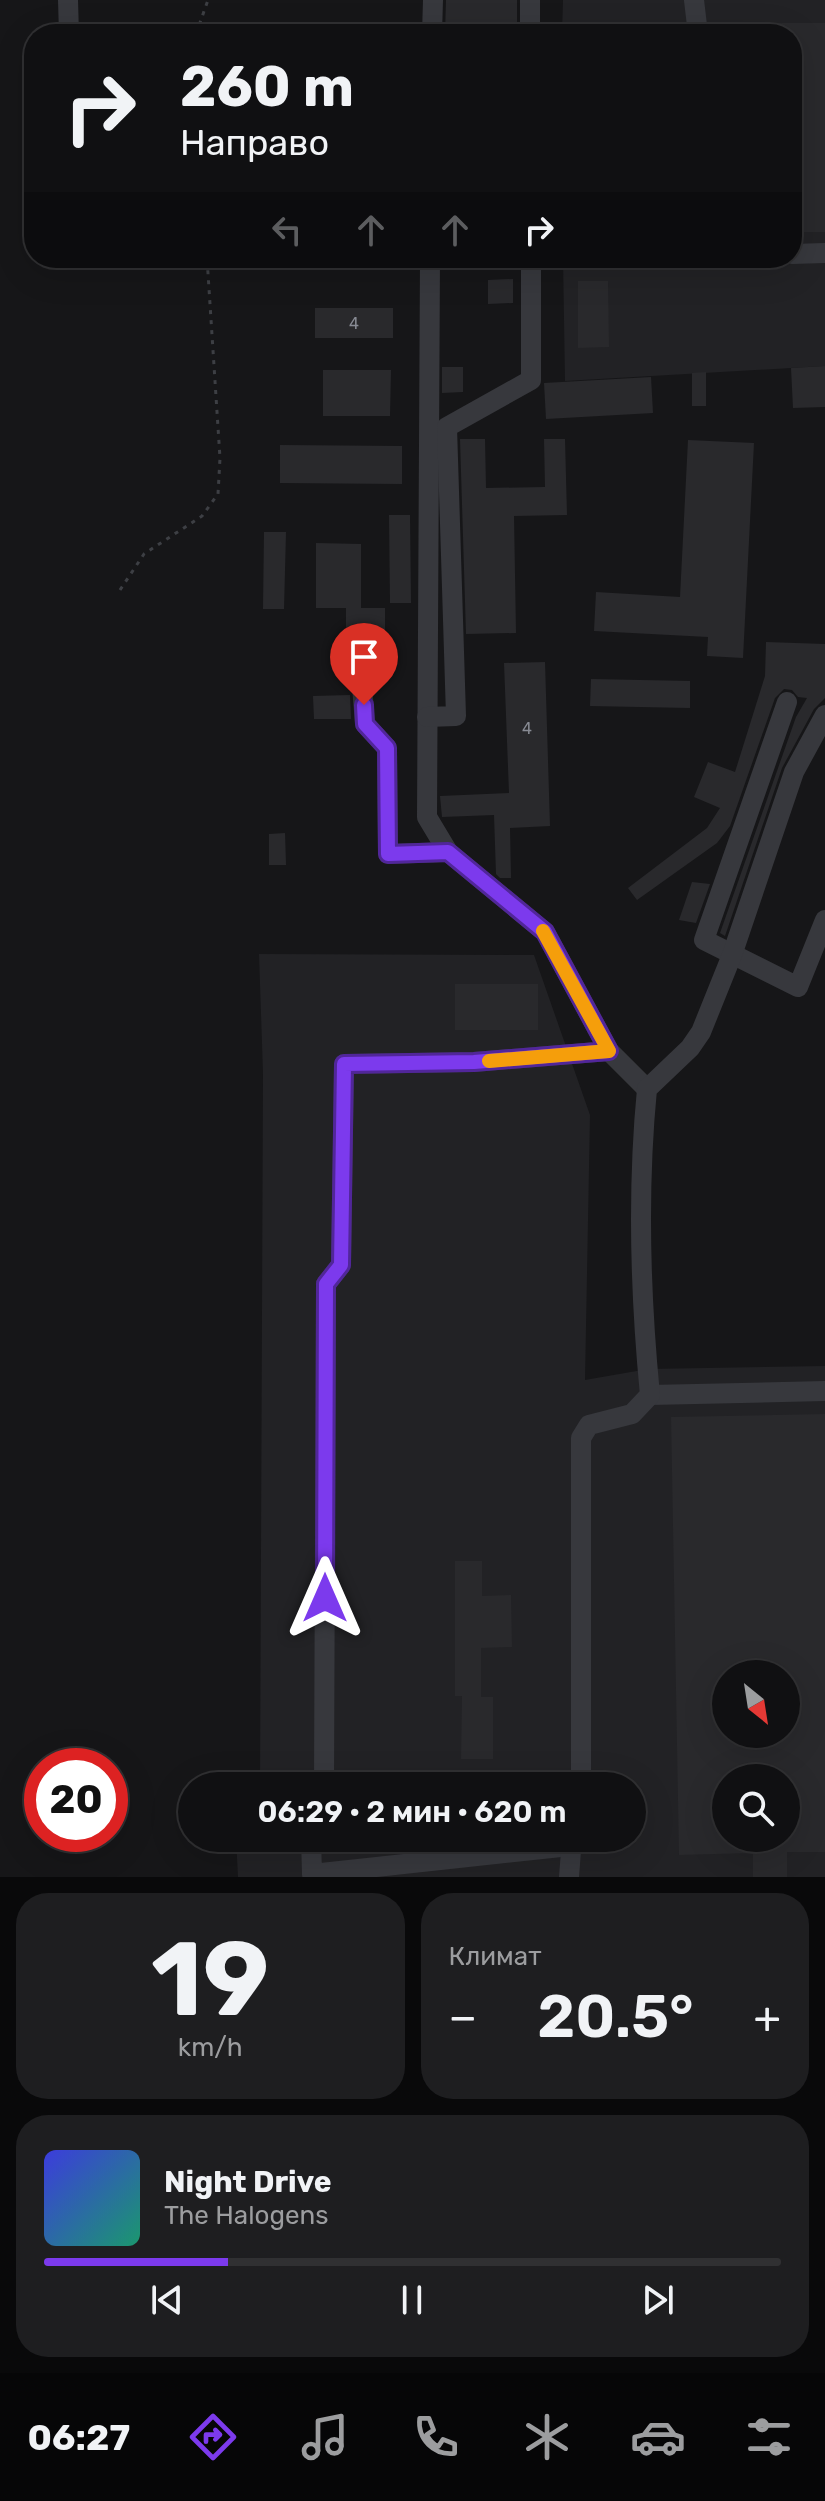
<!DOCTYPE html>
<html lang="ru">
<meta charset="utf-8">
<style>
:root{--surface:#101012;--page:#1e1e20;--text:#f1f3f6;--muted:#9c9d9f;--line:#303032;--accent:#7c3aed}
body{margin:0;font-family:Rubik,sans-serif;background:var(--page);color:var(--text);height:100vh;display:flex;flex-direction:column;font-size:30px;white-space:nowrap}
*{box-sizing:border-box;margin:0}
p{font-size:26px;color:var(--muted)}
.icon{flex:none;width:44px;height:44px;fill:none;stroke:currentColor;stroke-width:2;stroke-linecap:round;stroke-linejoin:round}
.map{position:relative;height:1877px;overflow:hidden}
.side{display:flex;flex-direction:column;gap:16px;padding:16px;background:#09090a;flex:1}
.side>*{flex:none}
.hud{position:absolute;left:24px;top:24px;width:778px;height:244px;border-radius:32px;box-shadow:0 8px 32px #0002,0 0 0 2px var(--line);background:#101012;color:var(--text);overflow:hidden}
.needle{width:52px;rotate:150deg}
.buttons{position:absolute;left:712px;top:1660px;display:grid;gap:16px}
.buttons a{display:grid;place-items:center;width:88px;height:88px;border-radius:50%;background:var(--surface);box-shadow:0 8px 32px #0002,0 0 0 2px var(--line);font-size:40px}
.speed{position:absolute;left:24px;top:1748px;display:flex;gap:16px;font-size:40px;font-weight:700;text-align:center}
.speed>*{display:grid;place-content:center;width:104px;height:104px;border-radius:50%;background:var(--surface);box-shadow:0 8px 32px #0002,0 0 0 2px var(--line);line-height:1}
.speed .limit{border:12px solid #d22;background:#fff;color:#111}
.pin{position:absolute;display:grid;place-items:center;width:68px;height:68px;color:#fff;margin:-82px -34px;border-radius:50% 50% 50% 0;rotate:-45deg;box-shadow:0 0 8px #0007}
.pin .icon{rotate:45deg}
.me{position:absolute;width:88px;margin:-44px;rotate:0deg;stroke-linejoin:round;filter:drop-shadow(0 0 6px #0008)}
.turn{display:flex;align-items:center;gap:28px;height:168px;padding:0 24px;font-size:36px}
.turn .icon{width:104px;height:104px;stroke-width:2.5}
.turn b{display:block;font-size:56px;line-height:68px}
.lanes{display:flex;align-items:center;height:76px;padding:0 24px;background:#0003;justify-content:center;gap:40px;direction:ltr}
.lanes .off{opacity:.35}
.big{font-size:60px;font-weight:600;line-height:1.1}
.side .widget{flex:1;display:flex;flex-direction:column;justify-content:center;gap:12px;min-width:0;padding:0 28px;border-radius:32px;background:var(--page)}
.side .dial{align-items:center;gap:0}
.dial b{font-size:104px;line-height:1}
.song{display:flex;align-items:center;gap:24px}
.cover{width:96px;height:96px;border-radius:12px;background:linear-gradient(135deg,hsl(240 70% 55%),hsl(160 70% 35%))}
.played{height:8px;border-radius:4px;background:linear-gradient(90deg,var(--accent) 25%,var(--line) 25%)}
.keys{display:flex;justify-content:space-around;direction:ltr}
.heat{display:flex;justify-content:space-between;align-items:center;font-size:44px;direction:ltr}
.side .tiles{flex:1;display:grid;gap:16px;grid-template-columns:1fr 1fr}
.widget:last-child{grid-column:span 2}
.trip{position:absolute;left:178px;top:1772px;width:468px;height:80px;border-radius:40px;background:var(--surface);box-shadow:0 8px 32px #0002,0 0 0 2px var(--line);font-weight:600;line-height:80px;text-align:center}
.tab-bar{display:flex;height:128px;justify-content:space-around;align-items:center;background:#060607;color:var(--muted)}
.tab-bar .icon{width:56px;height:56px}
.tab-bar .on{color:var(--accent)}
.tab-bar b{font-size:36px;color:var(--text)}
.map>svg:first-child{display:block}
.built{fill:#222225;fill-rule:evenodd}
.building{fill:#29292c;fill-rule:evenodd}
.lines{fill:none;stroke-linecap:round;stroke-linejoin:round}
.path{stroke:#3d3f44;stroke-width:3;stroke-dasharray:4 6;stroke-linecap:butt}
.minor{stroke:#37383d;stroke-width:20}
.route-casing{stroke:#51269a;stroke-width:20}
.route{stroke:#7c3aed;stroke-width:14}
.slow{stroke:#f59e0b;stroke-width:14}
.labels{text-anchor:middle;stroke-width:8;stroke-linejoin:round;paint-order:stroke}
.number-label{font-size:16px;fill:#888b94}
</style>
<div class="map">
<svg width="825" height="1877" viewBox="0 0 825 1877">
<rect width="100%" height="100%" fill="#161618"/>
<g class="built">
<polygon points="563,0 825,0 825,366 565,381 563,258 792,258 792,34 562,34"/>
<path d="M259,954L534,955L590,1115L585,1380L648,1369L825,1366V1877H238L236,1838H632V1786H260L263,1073ZM726,1674H786V1734H726ZM726,1778H786V1838H726Z"/>
</g>
<g class="building">
<polygon points="446,0 517,0 517,34 445,34"/>
<polygon points="722,23 825,23 825,232 792,232 792,34 722,34"/>
<rect x="443" y="258" width="48" height="11"/>
<polygon points="513,279 513,303 488,304 488,280"/>
<polygon points="578,281 608,281 609,347 578,348"/>
<rect x="315" y="308" width="78" height="30"/>
<polygon points="825,366 825,407 793,408 791,368"/>
<polygon points="442,367 463,367 463,392 442,393"/>
<polygon points="323,370 391,370 390,416 323,416"/>
<polygon points="706,372 706,406 692,406 692,373"/>
<polygon points="651,377 653,413 546,419 544,383"/>
<polygon points="460,439 485,439 486,488 545,487 544,439 565,439 567,515 514,516 516,633 466,634"/>
<polygon points="688,440 754,443 743,658 707,656 708,637 594,631 596,592 680,597"/>
<polygon points="280,445 402,446 402,484 280,483"/>
<polygon points="389,515 410,515 411,603 390,603"/>
<polygon points="264,532 286,532 284,609 263,609"/>
<polygon points="316,543 361,544 361,608 385,608 385,647 346,647 346,608 316,608"/>
<polygon points="766,642 825,644 825,698 814,709 782,768 725,936 720,933 796,717 807,698 798,697 792,690 784,689 775,698 730,826 717,843 637,900 628,888 707,828 720,808 694,797 708,762 735,772 765,676"/>
<polygon points="545,662 550,826 510,828 511,878 500,878 496,874 494,815 442,817 440,796 509,793 504,663"/>
<polygon points="591,679 690,681 690,708 590,706"/>
<polygon points="350,695 351,719 314,719 313,696"/>
<polygon points="285,833 286,865 269,865 269,834"/>
<polygon points="692,882 710,884 696,923 679,920"/>
<rect x="455" y="984" width="83" height="46"/>
<path d="M825,1414V1852H787V1877H753V1853L679,1855L671,1417ZM726,1674H786V1734H726ZM726,1778H786V1838H726Z"/>
<polygon points="455,1561 482,1561 482,1596 511,1595 512,1647 481,1648 481,1697 493,1697 493,1759 461,1759 462,1696 455,1696"/>
</g>
<g class="lines">
<g class="path">
<polyline points="196,34 208,0"/>
<polyline points="120,590 144,554 202,516 218,494 220,458 207,258"/>
</g>
<g class="minor">
<polyline points="68,0 69,34"/>
<polyline points="530,0 530,34"/>
<polyline points="694,0 698,34"/>
<polyline points="432,34 433,0"/>
<polyline points="792,254 825,253"/>
<polyline points="430,258 427,817 448,852 545,932 609,1051 647,1089"/>
<polyline points="362,686 365,724 387,748 388,854 448,852"/>
<polyline points="787,702 704,940 798,987 825,920"/>
<polyline points="427,717 456,716 447,427 531,380 531,258"/>
<polyline points="650,1395 825,1391"/>
<polyline points="485,1782 485,1786"/>
<polyline points="324,1786 326,1284 341,1265 344,1064 474,1062 609,1051"/>
<path d="M581,1786V1438L589,1425L632,1414L650,1395C640,1292 637,1192 647,1089L690,1048L701,1032L732,955L794,772L825,715"/>
<polyline points="311,1838 312,1874 570,1846"/>
<polyline points="569,1877 572,1838"/>
</g>
</g>
<g class="lines">
<g class="route-casing">
<polyline id="route" points="325,1598 326,1284 341,1265 344,1064 474,1062 609,1051 545,932 448,852 388,854 387,748 365,724 364,705"/>
</g>
<use href="#route" class="route"/>
<polyline class="slow" points="489,1061 609,1051 543,931"/>
</g>
<g class="labels">
<g class="number-label">
<text x="354" y="329">4</text>
<text x="527" y="734">4</text>
</g>
</g>
</svg>
<div class="buttons">
<a><svg class="needle" viewBox="-14 -14 28 28"><path d="M0-13l5 13h-10z" fill="#e53935"/><path d="M0 13l5-13h-10z" fill="#9c9d9f"/></svg></a>
<a><svg class="icon" aria-label="search" viewBox="0 0 24 24"><circle cx="10" cy="10" r="6"/><path d="M15 15l6 6"/></svg></a>
</div>
<div class="speed"><div class="limit">20</div></div>
<div class="pin" style="left:364px;top:705px;background:#d93025"><svg class="icon" aria-label="arrive" viewBox="0 0 24 24"><path d="M6 21V4h12l-3 4 3 4H6"/></svg></div>
<svg class="me" style="left:325px;top:1598px" viewBox="-20 -20 40 40"><path d="M0-17L14 15 0 8-14 15z" fill="#7c3aed" stroke="#fff" stroke-width="4"/></svg>
<div class="trip">06:29 · 2 мин · 620 m</div>
<div class="hud">
<div class="turn"><svg class="icon" aria-label="right" viewBox="0 0 24 24"><path d="M7 20v-9h11M14 6l5 5-5 5"/></svg><div><b>260 m</b>Направо</div></div>
<div class="lanes"><svg class="icon off" aria-label="left" viewBox="0 0 24 24"><path d="M17 20v-9H6M10 6l-5 5 5 5"/></svg><svg class="icon off" aria-label="ahead" viewBox="0 0 24 24"><path d="M12 20V5M6 11l6-6 6 6"/></svg><svg class="icon off" aria-label="ahead" viewBox="0 0 24 24"><path d="M12 20V5M6 11l6-6 6 6"/></svg><svg class="icon" aria-label="right" viewBox="0 0 24 24"><path d="M7 20v-9h11M14 6l5 5-5 5"/></svg></div>
</div>
</div>
<section class="side">
<div class="tiles">
<div class="widget dial"><b>19</b><p>km/h</p></div>
<div class="widget"><p>Климат</p>
<div class="heat"><a>−</a><b class="big">20.5°</b><a>+</a></div>
</div>
<div class="widget">
<div class="song"><i class="cover"></i><div><b>Night Drive</b><p>The Halogens</p></div></div>
<div class="played"></div>
<div class="keys"><svg class="icon" aria-label="previous" viewBox="0 0 24 24"><path d="M18 5L8 12l10 7zM5 5v14"/></svg><svg class="icon" aria-label="pause" viewBox="0 0 24 24"><path d="M8 5v14M16 5v14"/></svg><svg class="icon" aria-label="next" viewBox="0 0 24 24"><path d="M6 5l10 7-10 7zM19 5v14"/></svg></div>
</div>
</div>
</section>
<nav class="tab-bar">
<b>06:27</b>
<svg class="icon on" aria-label="directions" viewBox="0 0 24 24"><path d="M12 3l9 9-9 9-9-9zM9 14v-3h6M13 9l2 2-2 2"/></svg>
<svg class="icon" aria-label="music" viewBox="0 0 24 24"><path d="M9 18V5l10-2v13"/><circle cx="6" cy="18" r="3"/><circle cx="16" cy="16" r="3"/></svg>
<svg class="icon" aria-label="phone" viewBox="0 0 24 24"><path d="M5 4h4l2 5-3 2q2 4 5 5l2-3 5 2v4C11 20 4 13 5 4z"/></svg>
<svg class="icon" aria-label="climate" viewBox="0 0 24 24"><path d="M12 3v18M4 7l16 10M4 17L20 7"/></svg>
<svg class="icon" aria-label="car" viewBox="0 0 24 24"><path d="M5 17H2v-5l4-1 3-4h7l3 4 3 1v5h-3M9 17h6M6 11h13"/><circle cx="7" cy="17" r="2"/><circle cx="17" cy="17" r="2"/></svg>
<svg class="icon" aria-label="filters" viewBox="0 0 24 24"><path d="M4 7h16M4 17h16"/><circle cx="9" cy="7" r="2"/><circle cx="15" cy="17" r="2"/></svg>
</nav>
